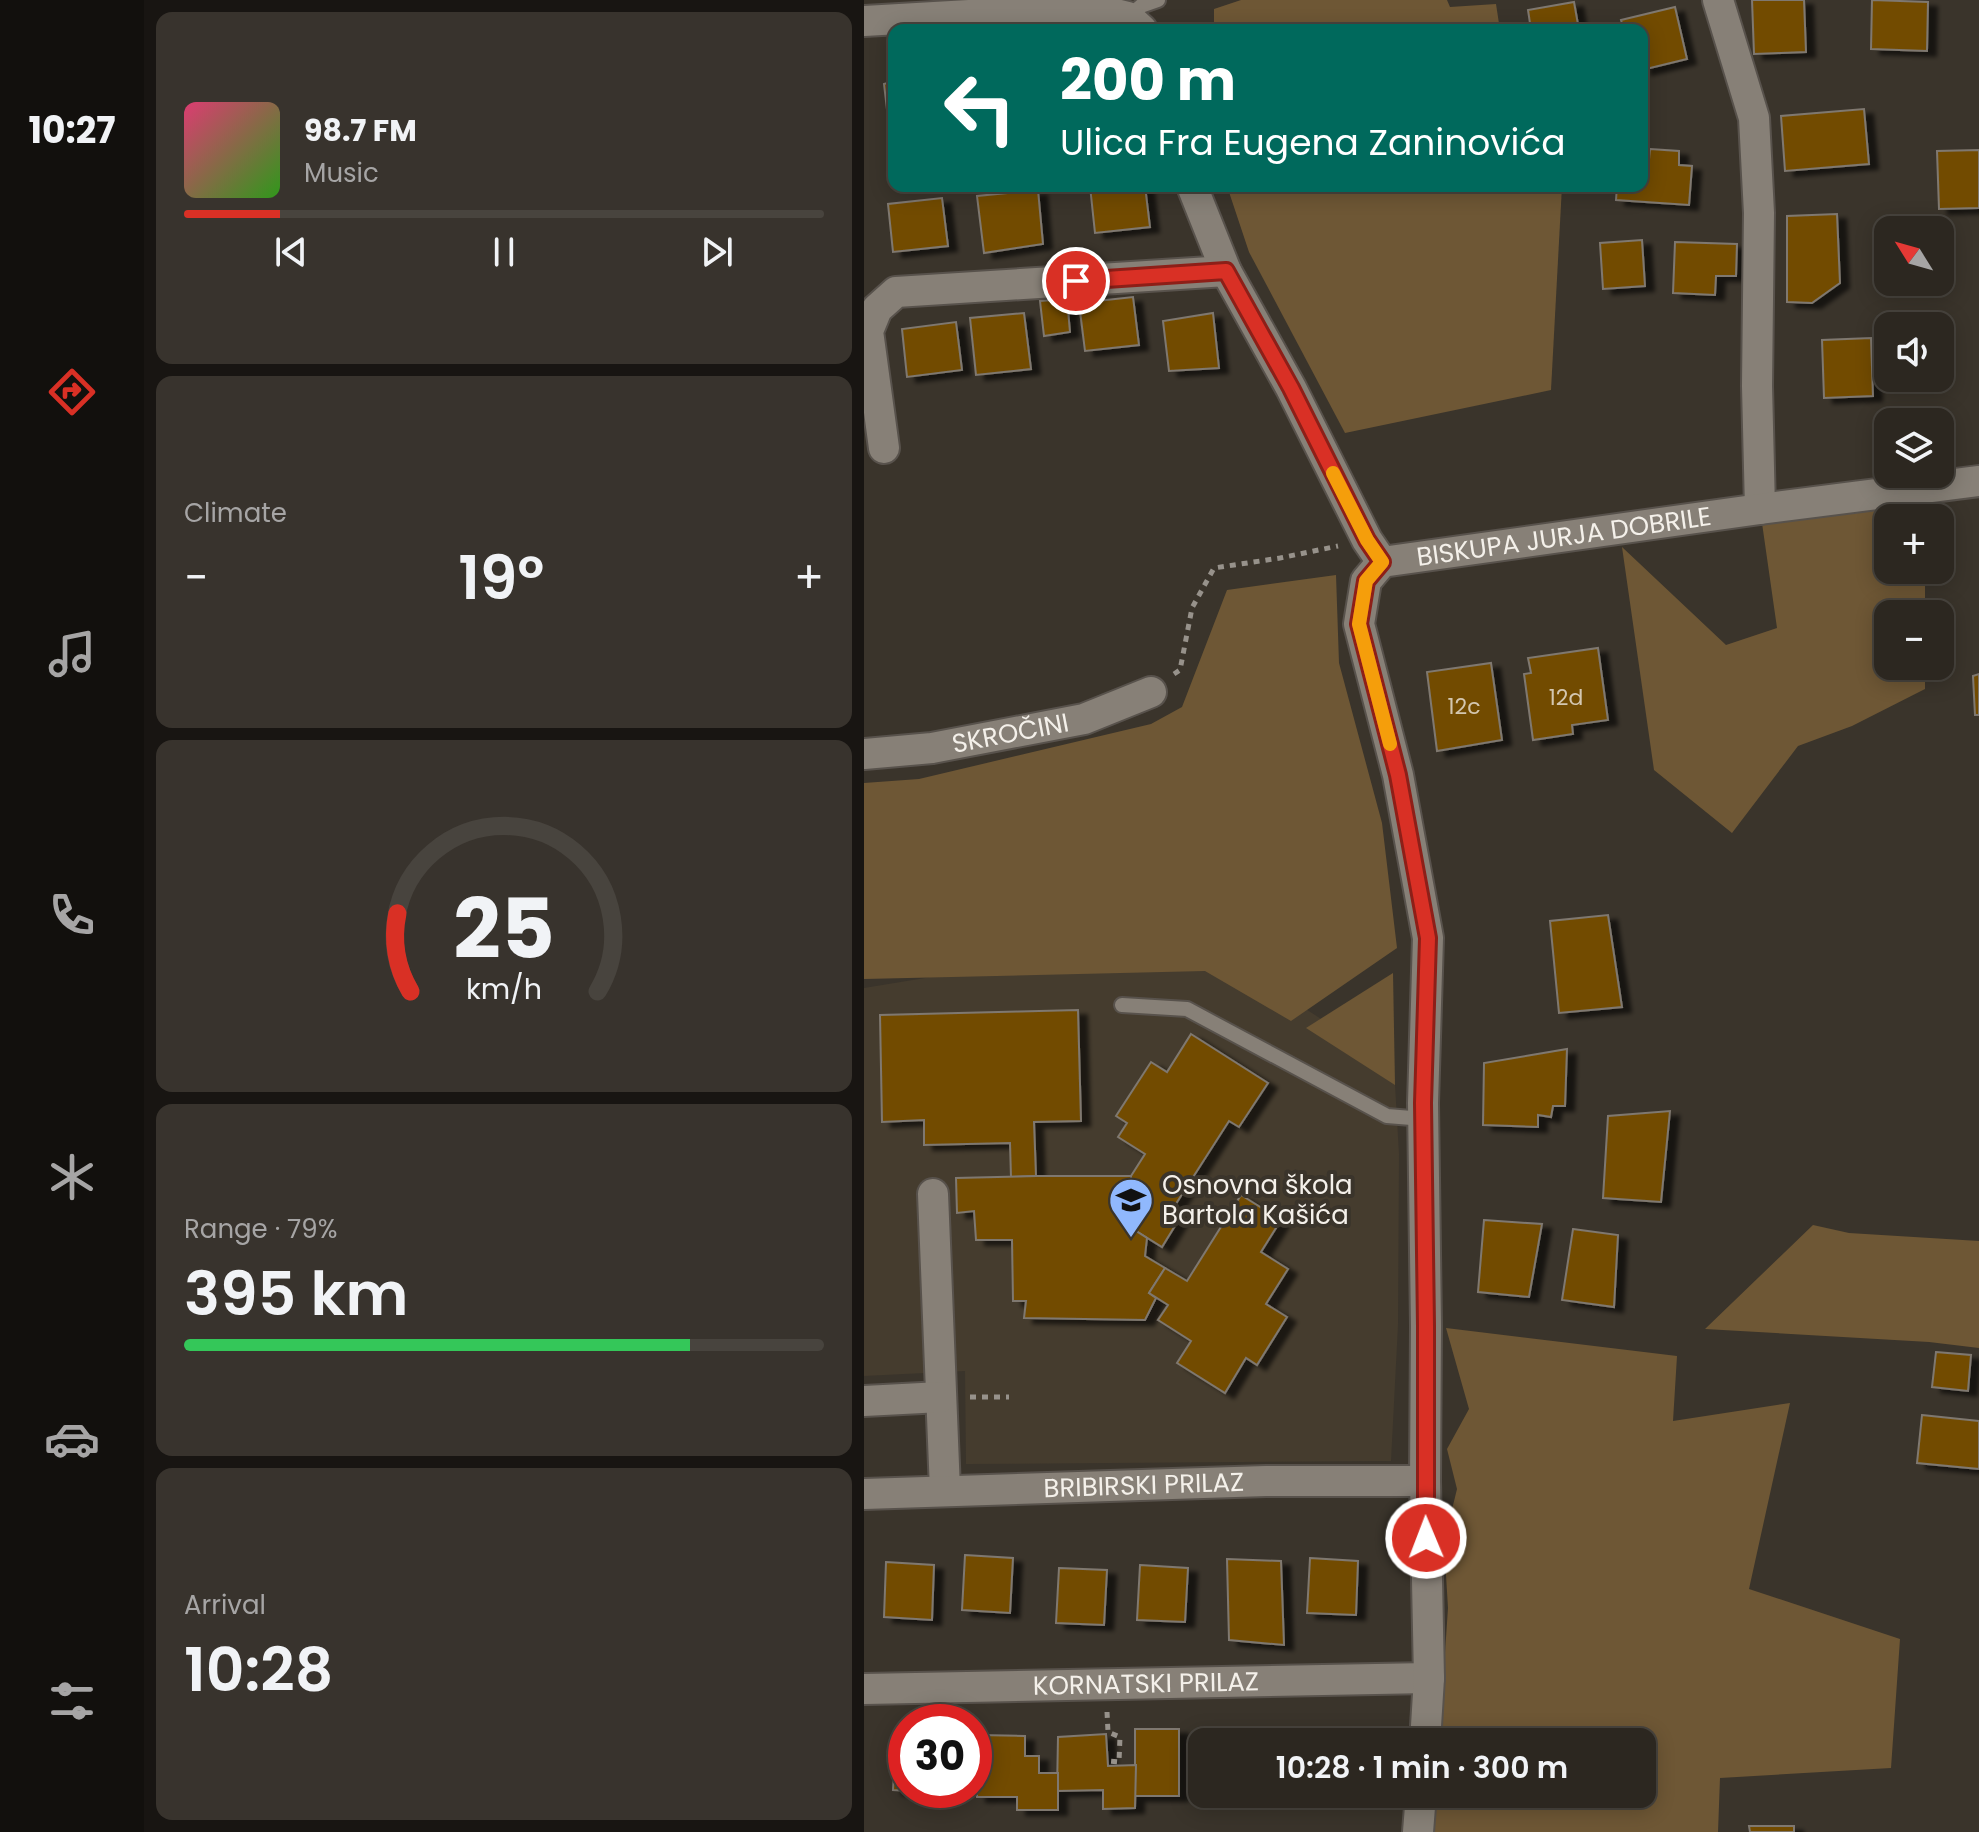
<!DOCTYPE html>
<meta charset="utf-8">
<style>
:root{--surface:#2c2720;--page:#38332d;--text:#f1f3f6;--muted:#a6a5a5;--line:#48443e;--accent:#d93025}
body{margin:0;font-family:Poppins,sans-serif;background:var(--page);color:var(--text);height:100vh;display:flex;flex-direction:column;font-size:30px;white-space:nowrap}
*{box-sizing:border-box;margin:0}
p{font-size:26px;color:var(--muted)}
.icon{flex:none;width:44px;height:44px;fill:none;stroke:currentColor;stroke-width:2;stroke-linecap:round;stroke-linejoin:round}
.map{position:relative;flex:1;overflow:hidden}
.details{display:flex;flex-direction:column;gap:12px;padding:12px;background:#181512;width:720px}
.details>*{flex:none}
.banner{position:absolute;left:24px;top:24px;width:760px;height:168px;border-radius:16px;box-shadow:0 4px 20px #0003,0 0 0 2px var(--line);background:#00695c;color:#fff;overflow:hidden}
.needle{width:52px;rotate:307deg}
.fabs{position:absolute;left:1010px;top:216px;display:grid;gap:16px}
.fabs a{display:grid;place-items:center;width:80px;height:80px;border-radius:16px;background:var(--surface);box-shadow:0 4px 20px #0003,0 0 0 2px var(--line);font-size:40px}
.speed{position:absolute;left:24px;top:1704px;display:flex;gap:16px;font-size:40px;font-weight:700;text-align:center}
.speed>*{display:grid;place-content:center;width:104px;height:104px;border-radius:50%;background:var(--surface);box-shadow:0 4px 20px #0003,0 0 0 2px var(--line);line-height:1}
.speed .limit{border:12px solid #d22;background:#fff;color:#111}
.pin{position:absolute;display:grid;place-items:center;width:68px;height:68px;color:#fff;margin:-34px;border:4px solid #fff;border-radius:50%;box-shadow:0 2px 8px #0007}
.me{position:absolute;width:88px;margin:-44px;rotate:359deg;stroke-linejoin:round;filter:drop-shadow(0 0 6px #0008)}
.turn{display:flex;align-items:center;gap:28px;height:168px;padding:0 40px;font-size:36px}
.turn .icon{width:104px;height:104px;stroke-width:2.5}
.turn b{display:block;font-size:56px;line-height:68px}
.big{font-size:60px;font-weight:600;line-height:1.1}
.details .card{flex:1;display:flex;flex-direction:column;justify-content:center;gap:12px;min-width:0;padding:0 28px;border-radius:16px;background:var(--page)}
.details .dial{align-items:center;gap:0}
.dial svg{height:208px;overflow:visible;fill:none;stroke:var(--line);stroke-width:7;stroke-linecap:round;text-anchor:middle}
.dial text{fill:var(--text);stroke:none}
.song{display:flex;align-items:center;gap:24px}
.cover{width:96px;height:96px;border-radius:12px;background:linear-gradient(135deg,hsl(340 70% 55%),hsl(110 70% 35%))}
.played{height:8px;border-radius:4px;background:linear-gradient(90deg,var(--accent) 15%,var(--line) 15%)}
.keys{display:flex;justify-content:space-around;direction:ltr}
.heat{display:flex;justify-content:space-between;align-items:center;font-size:44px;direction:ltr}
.charge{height:12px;border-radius:6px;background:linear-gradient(90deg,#34c759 79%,var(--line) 0)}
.trip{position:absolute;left:324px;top:1728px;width:468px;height:80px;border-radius:16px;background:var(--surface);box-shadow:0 4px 20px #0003,0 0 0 2px var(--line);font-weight:600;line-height:80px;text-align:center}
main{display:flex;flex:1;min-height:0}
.dock{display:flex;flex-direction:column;width:144px;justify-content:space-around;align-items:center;background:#12100d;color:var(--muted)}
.dock .icon{width:56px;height:56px}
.dock .current{color:var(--accent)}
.dock b{font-size:36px;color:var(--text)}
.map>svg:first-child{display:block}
.built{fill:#453c2e}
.green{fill:#6e5735}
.building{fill:#724c03;stroke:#7f786f;stroke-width:2;filter:url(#shadow)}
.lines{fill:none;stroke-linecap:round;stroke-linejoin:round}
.lane-casing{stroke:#58524c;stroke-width:18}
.street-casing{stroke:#58524c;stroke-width:34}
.path{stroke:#97928b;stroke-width:5;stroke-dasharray:6 6;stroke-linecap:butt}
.lane{stroke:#878077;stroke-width:14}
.street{stroke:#878077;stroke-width:30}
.route-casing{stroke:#8d1f18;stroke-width:20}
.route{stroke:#d93025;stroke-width:14}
.slow{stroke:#f59e0b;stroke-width:14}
.labels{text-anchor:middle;stroke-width:8;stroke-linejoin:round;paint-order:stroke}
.number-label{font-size:22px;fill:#d4c7b0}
.street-label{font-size:26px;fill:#f4f0ea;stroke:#3a342b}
.poi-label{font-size:26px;fill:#f4f0ea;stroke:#3a342b;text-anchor:start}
</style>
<main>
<nav class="dock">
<b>10:27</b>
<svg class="icon current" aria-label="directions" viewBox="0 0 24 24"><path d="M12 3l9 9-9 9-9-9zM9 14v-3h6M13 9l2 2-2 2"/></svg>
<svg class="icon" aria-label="music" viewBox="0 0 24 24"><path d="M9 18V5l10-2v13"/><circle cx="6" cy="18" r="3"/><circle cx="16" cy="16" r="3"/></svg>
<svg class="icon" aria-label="phone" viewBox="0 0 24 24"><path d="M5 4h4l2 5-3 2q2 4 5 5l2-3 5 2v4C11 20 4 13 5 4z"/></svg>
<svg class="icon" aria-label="climate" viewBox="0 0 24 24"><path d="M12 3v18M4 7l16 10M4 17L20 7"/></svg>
<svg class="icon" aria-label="car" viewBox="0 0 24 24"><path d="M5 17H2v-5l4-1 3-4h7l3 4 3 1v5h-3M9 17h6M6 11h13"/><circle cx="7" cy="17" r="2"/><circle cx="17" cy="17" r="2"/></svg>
<svg class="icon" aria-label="filters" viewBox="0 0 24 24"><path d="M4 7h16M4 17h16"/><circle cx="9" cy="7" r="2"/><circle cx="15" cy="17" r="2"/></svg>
</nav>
<section class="details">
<div class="card">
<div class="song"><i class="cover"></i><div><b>98.7 FM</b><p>Music</p></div></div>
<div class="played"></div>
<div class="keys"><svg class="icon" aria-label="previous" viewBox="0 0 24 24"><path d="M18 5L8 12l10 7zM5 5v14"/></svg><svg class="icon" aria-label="pause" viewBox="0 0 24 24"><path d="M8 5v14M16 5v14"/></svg><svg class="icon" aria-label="next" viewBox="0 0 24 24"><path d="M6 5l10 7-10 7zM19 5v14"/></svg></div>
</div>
<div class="card"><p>Climate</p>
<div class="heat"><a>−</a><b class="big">19°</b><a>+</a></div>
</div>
<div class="card dial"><svg viewBox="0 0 100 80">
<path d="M14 69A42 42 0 1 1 86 69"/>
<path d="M14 69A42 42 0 0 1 9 39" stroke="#d93025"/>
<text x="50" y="56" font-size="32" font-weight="700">25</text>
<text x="50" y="72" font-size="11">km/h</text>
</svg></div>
<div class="card"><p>Range · 79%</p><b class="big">395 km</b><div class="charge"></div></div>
<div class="card"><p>Arrival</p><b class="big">10:28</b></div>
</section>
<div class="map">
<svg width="1115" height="1832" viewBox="0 0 1115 1832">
<defs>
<filter id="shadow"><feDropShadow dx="9" dy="5" stdDeviation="2" flood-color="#0009"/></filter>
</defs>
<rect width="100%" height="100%" fill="#3a342b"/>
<polygon class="built" points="337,940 527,1065 531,1085 535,1154 534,1325 527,1461 102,1464 101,1371 0,1376 0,988 249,947"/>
<g class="green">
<polygon points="377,0 583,0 586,7 632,4 636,30 350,30 350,9"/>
<polygon points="363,186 698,186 687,390 481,433 385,252"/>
<polygon points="1060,488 1060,518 1024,518 1024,570 1061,570 1061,614 1024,614 1024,666 1061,666 1061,689 988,726 934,746 868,833 790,770 758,547 862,645 913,628 896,509"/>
<polygon points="472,575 475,663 518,823 533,948 427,1021 341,971 0,979 0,783 55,779 287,724 318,707 363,590"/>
<polygon points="529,973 531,1085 442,1028"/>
<polygon points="949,1225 985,1233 1115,1241 1115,1348 1065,1342 841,1329"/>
<polygon points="582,1328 813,1356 809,1421 926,1403 885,1589 1036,1639 1027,1768 856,1778 854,1832 569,1832 571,1794 778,1794 778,1742 575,1742 584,1608 580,1542 593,1489 583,1449 605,1409"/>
</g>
<g class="building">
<polygon points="888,0 940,0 942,52 890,54"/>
<polygon points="1008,0 1064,2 1063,51 1007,49"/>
<polygon points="710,2 715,30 667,30 664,10"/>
<polygon points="811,7 823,59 778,70 778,30 760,30 757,20"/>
<polygon points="30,81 30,134 26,135 20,84"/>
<polygon points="1000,109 1005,164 921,171 917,116"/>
<polygon points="786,149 815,151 815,165 828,166 825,205 752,200 753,186 778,186 778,159 785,159"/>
<polygon points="1115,150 1115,208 1075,209 1073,151"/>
<polygon points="226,186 281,186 286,227 231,233"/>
<polygon points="174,190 179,244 120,253 113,196"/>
<polygon points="78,198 84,246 29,252 24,204"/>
<polygon points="973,214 976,283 948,303 923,302 923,216"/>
<polygon points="778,240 781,286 739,289 736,243"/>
<polygon points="811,242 873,244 872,276 852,276 851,295 809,293"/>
<polygon points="269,297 275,345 221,351 215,303"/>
<polygon points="203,299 206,332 180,336 176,301"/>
<polygon points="160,313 167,369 112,375 106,318"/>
<polygon points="349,313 355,368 305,371 299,321"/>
<polygon points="92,322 98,370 43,377 38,329"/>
<polygon points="1007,338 1009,396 960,398 958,340"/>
<polygon points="734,648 744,720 708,725 709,734 669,740 660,674 667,673 664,658"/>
<polygon points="627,663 638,740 573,751 563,672"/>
<polygon points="1115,674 1115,715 1111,715 1109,676"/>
<polygon points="744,915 758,1007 695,1013 686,921"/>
<polygon points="214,1010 217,1121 170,1122 172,1176 147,1177 146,1143 60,1145 60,1120 18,1122 16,1015"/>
<polygon points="327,1034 404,1083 375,1127 365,1121 308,1210 317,1216 298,1247 269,1229 267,1176 281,1154 254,1137 263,1123 252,1116 287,1062 303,1072"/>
<polygon points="703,1049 701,1106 689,1106 687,1117 674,1115 674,1127 619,1125 620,1063"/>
<polygon points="806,1111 797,1202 739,1198 744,1116"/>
<polygon points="172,1176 267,1176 269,1229 283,1238 281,1256 301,1268 285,1293 292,1298 281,1320 160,1318 162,1301 149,1301 148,1240 112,1240 110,1211 93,1213 92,1178"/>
<polygon points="377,1195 417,1220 397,1252 424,1269 402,1304 423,1317 393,1365 382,1358 361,1393 313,1363 327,1341 294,1320 304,1305 285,1293 301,1268 323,1281"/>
<polygon points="620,1220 678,1224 665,1297 614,1292"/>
<polygon points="709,1229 754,1235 750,1307 698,1300"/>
<polygon points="1072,1352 1107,1355 1104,1391 1068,1387"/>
<polygon points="1058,1415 1115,1421 1115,1469 1053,1463"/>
<polygon points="101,1555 149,1558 146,1613 98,1610"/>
<polygon points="446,1558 494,1561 492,1615 443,1613"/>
<polygon points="363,1559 417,1561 420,1645 365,1640"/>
<polygon points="22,1562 70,1565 68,1620 20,1617"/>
<polygon points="276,1565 324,1568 321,1622 273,1620"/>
<polygon points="195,1568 243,1570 240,1625 192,1623"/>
<polygon points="438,1727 486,1729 486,1742 438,1742"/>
<rect x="271" y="1729" width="44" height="67"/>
<polygon points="350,1731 399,1733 398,1742 350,1742"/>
<polygon points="242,1734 244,1766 272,1765 271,1808 239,1809 239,1790 193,1791 194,1737"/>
<polygon points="32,1735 42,1736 42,1790 77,1790 77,1793 29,1790"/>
<polygon points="114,1735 161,1736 161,1756 175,1756 175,1773 194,1773 194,1810 153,1810 153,1797 113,1797"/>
<polygon points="885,1826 930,1826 930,1832 886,1832"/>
</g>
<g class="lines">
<g class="lane-casing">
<g id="lane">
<polyline points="264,17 277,6 294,0"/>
<polyline points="258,1005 323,1009 523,1116 560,1119"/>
</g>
</g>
<g class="street-casing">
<g id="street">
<polyline points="854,0 890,118 895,213 893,386 896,509"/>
<polyline points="0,21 227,8 264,17 278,30"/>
<polyline points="328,186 362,271 427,388 503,540 518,562"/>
<polyline points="20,448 4,331 13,309 32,292 362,271"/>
<path id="s1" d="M0,754L68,748L220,719L287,692"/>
<polyline points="69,1194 81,1490"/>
<polyline points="0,1401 77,1397"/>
<path id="s2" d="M0,1494L402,1481H561"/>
<path id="s3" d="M0,1689L565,1678"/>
<path id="s4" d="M561,1742L565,1678L561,1481L562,1326L559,1103L564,938L534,775L495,624L502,581L518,562L896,509L1115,481"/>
<polyline points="554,1832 557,1794"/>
</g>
</g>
<g class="path">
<polyline points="310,674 316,670 328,608 350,568 416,558 474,546"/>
<polyline points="106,1397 145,1397"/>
<polyline points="243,1712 244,1732 256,1737 255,1762 244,1761"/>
</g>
<use href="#lane" class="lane"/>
<use href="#street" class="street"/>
</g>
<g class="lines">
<g class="route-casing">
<polyline id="route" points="212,281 362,271 427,388 503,540 518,562 502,581 495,624 534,775 564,938 559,1103 562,1326 562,1538"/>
</g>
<use href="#route" class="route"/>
<polyline class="slow" points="469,473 503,540 518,562 502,581 495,624 526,744"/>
</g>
<defs>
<g id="school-pin" transform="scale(2.3)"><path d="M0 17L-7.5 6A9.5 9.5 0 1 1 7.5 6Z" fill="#90b8fd" stroke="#3a342b"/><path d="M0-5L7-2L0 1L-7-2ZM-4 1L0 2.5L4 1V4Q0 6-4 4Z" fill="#111"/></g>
</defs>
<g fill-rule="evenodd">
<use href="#school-pin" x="267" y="1200"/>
</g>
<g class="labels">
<g class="number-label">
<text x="702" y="705">12d</text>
<text x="600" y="714">12c</text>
</g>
<g class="street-label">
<text dy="9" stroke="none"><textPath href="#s4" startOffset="1378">BISKUPA JURJA DOBRILE</textPath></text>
<text dy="9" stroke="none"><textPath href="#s1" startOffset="148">SKROČINI</textPath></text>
<text dy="9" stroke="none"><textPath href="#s2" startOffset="280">BRIBIRSKI PRILAZ</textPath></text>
<text dy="9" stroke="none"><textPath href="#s3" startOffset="282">KORNATSKI PRILAZ</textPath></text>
</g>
<g class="poi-label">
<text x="298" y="1194">Osnovna škola<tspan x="298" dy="30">Bartola Kašića</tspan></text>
</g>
</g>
</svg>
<div class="fabs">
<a><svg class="needle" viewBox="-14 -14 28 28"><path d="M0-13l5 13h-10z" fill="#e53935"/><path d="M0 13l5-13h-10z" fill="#a6a5a5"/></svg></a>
<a><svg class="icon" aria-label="sound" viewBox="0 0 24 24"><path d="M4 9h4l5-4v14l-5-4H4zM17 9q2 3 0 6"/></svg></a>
<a><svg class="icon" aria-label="layers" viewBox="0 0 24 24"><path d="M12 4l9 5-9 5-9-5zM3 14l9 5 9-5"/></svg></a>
<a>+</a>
<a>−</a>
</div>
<div class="speed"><div class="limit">30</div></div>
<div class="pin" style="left:212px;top:281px;background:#d93025"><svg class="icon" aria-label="arrive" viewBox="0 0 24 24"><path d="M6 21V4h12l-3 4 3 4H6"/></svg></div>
<svg class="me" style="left:562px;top:1538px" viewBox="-20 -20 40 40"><circle r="17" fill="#d93025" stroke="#fff" stroke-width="3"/><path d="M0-11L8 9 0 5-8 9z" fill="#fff"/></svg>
<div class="trip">10:28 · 1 min · 300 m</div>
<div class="banner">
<div class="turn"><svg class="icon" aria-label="left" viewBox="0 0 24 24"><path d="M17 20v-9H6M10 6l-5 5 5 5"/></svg><div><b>200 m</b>Ulica Fra Eugena Zaninovića</div></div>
</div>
</div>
</main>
